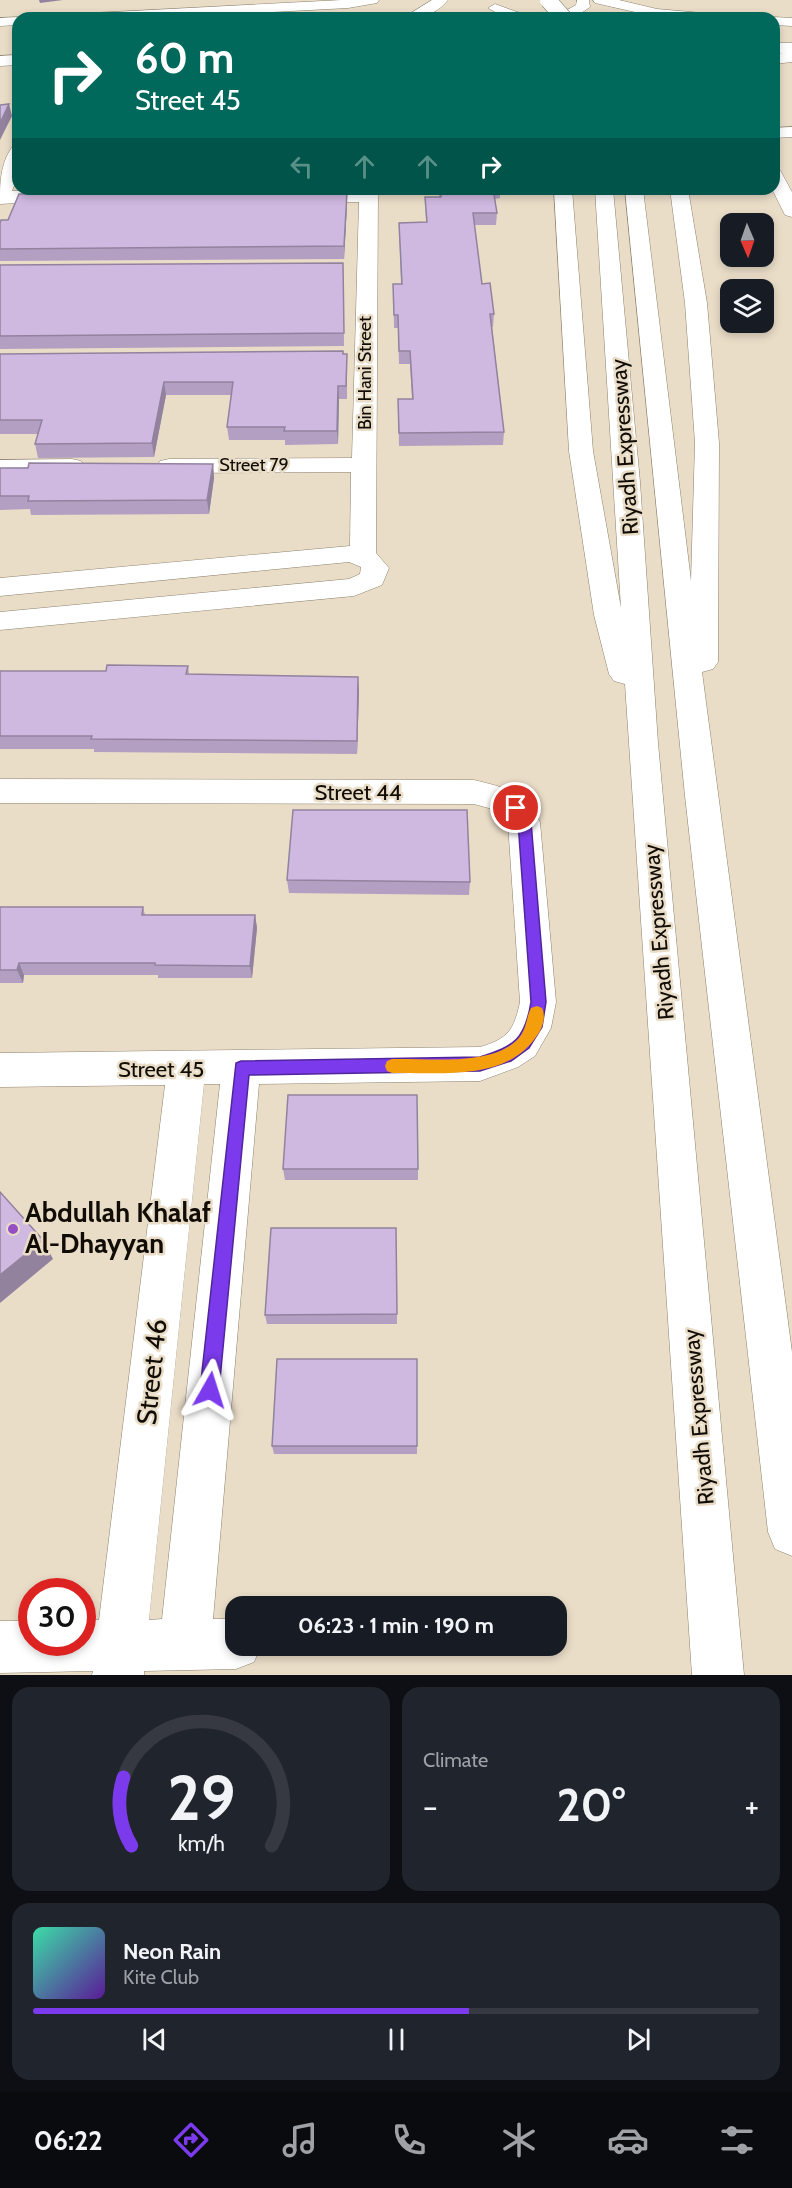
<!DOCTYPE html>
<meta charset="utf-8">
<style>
:root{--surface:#171b24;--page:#20242c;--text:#f1f3f6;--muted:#9ea1a6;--line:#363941;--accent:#7c3aed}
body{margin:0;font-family:Cabin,sans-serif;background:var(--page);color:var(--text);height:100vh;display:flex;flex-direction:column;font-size:22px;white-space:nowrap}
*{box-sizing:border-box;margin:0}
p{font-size:20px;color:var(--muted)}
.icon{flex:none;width:33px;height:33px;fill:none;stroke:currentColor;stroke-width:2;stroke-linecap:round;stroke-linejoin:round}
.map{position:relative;height:1675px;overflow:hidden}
.sheet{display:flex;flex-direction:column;gap:12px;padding:12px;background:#0d0f14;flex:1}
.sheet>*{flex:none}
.guide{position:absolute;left:12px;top:12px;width:768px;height:183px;border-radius:18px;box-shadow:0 3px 9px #0003;background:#00695c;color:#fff;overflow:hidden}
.needle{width:39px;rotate:178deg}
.tools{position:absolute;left:720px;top:213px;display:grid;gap:12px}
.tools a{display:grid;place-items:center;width:54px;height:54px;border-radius:12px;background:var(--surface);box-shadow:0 3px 9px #0003;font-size:30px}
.speed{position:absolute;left:18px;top:1578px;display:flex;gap:12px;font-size:30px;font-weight:700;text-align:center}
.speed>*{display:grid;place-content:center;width:78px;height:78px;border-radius:50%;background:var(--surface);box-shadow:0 3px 9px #0003;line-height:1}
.speed .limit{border:9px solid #d22;background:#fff;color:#111}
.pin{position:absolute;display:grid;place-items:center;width:51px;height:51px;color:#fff;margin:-26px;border:3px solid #fff;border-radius:50%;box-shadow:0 2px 6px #0007}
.me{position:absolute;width:66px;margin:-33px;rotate:6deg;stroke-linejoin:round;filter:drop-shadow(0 0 4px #0008)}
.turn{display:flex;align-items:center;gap:21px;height:126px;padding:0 24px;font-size:27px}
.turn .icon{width:78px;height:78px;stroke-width:2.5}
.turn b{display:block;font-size:42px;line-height:51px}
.lanes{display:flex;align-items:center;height:57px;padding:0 24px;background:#0003;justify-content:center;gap:30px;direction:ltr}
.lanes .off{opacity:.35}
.big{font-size:45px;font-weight:800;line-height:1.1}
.sheet .card{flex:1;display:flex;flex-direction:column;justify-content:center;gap:9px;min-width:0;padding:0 21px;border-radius:18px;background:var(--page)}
.sheet .dial{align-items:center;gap:0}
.dial svg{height:156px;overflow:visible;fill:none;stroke:var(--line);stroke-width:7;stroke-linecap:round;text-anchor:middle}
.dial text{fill:var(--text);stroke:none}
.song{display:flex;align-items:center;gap:18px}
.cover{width:72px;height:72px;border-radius:9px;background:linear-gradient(135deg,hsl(160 70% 55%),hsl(270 70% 35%))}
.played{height:6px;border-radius:3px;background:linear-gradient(90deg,var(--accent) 60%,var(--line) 60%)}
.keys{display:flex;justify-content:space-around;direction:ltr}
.heat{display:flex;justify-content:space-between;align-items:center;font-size:33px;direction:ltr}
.sheet .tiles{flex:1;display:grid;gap:12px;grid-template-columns:1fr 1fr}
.card:last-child{grid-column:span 2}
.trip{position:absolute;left:225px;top:1596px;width:342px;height:60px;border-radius:18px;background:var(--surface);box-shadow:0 3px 9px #0003;font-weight:800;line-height:60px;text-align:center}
.tabs{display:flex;height:96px;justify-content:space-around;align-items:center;background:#090b0e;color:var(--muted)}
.tabs .icon{width:42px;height:42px}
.tabs .active{color:var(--accent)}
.tabs b{font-size:27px;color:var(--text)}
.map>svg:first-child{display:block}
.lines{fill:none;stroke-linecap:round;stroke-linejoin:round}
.minor-casing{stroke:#8c816d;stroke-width:1}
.major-casing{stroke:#8c816d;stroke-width:1}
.highway-casing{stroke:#8c816d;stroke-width:1}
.minor{fill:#fff;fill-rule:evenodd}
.major{fill:#fff;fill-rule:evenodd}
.highway{fill:#fff;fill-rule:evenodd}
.highway-bridge-casing{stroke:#8c816d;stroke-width:17;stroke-linecap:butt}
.highway-bridge{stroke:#fff;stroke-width:16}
.wall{fill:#b39fc2}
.shaded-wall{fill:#92829e}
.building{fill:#d0b9e1;stroke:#92829e;stroke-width:1.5}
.route{fill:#7c3aed;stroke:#51269a;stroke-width:1.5}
.slow{fill:#f59e0b}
.poi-dot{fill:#964fc2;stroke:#eaddc8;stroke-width:2}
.labels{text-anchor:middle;stroke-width:5;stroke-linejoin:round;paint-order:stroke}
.far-street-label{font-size:18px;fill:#110d06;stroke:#eaddc8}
.street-label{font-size:22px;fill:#110d06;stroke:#eaddc8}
.near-poi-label{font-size:27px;font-weight:bold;fill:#110d06;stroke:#eaddc8;text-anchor:start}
.near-street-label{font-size:27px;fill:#110d06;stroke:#eaddc8}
</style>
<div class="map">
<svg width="792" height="1675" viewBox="0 0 792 1675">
<rect width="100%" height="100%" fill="#eaddc8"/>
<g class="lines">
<g class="minor-casing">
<g id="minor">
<polygon points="342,0 379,0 377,3 348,8 161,18 68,18 75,14"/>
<polygon points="18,17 23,18 18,18 18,25 0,26 0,18"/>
<polygon points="792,127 792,137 774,138 774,128"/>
<path d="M18,146V175L12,191L62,190L69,192L71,196L69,200L0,204C0,183 0,165 12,147Z"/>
<polygon points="774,169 780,170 792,192 792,217 785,215 772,189 774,189"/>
<polygon points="360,189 378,189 376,553 389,568 382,585 354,596 0,630 0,612 349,579 360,574 361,567 349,562 0,596 0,578 350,546 351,472 169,473 160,471 157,466 160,461 169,459 352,458 359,202 302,202 295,200 293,196 295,192 302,190"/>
<polygon points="72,459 81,461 84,466 81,471 72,473 0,474 0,460"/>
<path d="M0,779L474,780C506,788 524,791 540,822L556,1002L551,1028L535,1056L518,1067L480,1081L259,1084L213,1619H236V1646H261L254,1662L236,1669L144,1671V1675H92L93,1671L0,1673V1621H32V1642H82V1620H99L165,1085L0,1087V1053L480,1047C508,1039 514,1030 520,1002L508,823L492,809L474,804L0,803ZM204,1084H220L162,1619L149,1620Z"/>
</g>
</g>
<g class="major-casing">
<g id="major">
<rect x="774" y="43" width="18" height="10"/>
<polygon points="18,55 18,65 0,66 0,56"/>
</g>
</g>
<g class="highway-casing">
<g id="highway">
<path d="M432,0H448C436,15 421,18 403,18Z"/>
<polygon points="577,0 589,0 590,7 574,18 506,18 488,8 495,4 517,12 540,17 565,11 576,5"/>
<polygon points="593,0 619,0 657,9 713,14 720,18 657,17 595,3"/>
<polygon points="774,17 792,18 792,26 774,25 774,18 769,18"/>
<polygon points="792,52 792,62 774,64 774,54"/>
<polygon points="554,189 572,189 593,451 621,608 595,189 613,189 640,482 658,743 744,1675 692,1675 625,684 614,681 609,674 594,615 569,451"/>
<polygon points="625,189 643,189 691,581 695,443 685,303 670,189 688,189 707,303 719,443 718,662 713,669 702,672 792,1352 792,1556 775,1549 768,1532 685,796"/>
</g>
</g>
<use href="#minor" class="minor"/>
<use href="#major" class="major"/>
<use href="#highway" class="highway"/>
<g class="highway-bridge-casing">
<polyline id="highway-bridge" points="548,0 564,18"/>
</g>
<use href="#highway-bridge" class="highway-bridge"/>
</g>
<g class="wall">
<polygon points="439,189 500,189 500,198 495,199 497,213 496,225 474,225 482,284 494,314 493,327 492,327 504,432 503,445 399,446 398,399 412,399 410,364 399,364 398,328 394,328 393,284 401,284 399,223 426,222 425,197 439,197"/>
<polygon points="347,204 344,259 0,261 0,223"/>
<polygon points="343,263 344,346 0,349 0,265"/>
<polygon points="0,354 347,354 347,399 339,399 338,444 285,445 285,440 229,440 227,427 231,395 166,395 154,457 38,458 35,444 38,434 0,434"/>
<polygon points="213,464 214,478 209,514 31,515 30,509 0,510 0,468"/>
<polygon points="188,666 189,674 359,690 357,754 94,752 94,749 0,749 0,671 106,671"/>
<polygon points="287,880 470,882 469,895 289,893"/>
<polygon points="0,907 143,907 145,915 255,915 257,928 252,978 158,978 158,975 24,975 23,983 0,983"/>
<polygon points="283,1169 418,1169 418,1180 285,1180"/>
<polygon points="396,1228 397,1324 267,1324 265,1315"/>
<polygon points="272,1446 417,1446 417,1454 274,1454"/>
</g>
<g class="shaded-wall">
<polygon points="39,0 63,0 40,3"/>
<polygon points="9,104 12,116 0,140 0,123"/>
<polygon points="347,192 347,204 344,259 344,246"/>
<polygon points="164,382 166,395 154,457 152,443"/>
<polygon points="338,386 339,399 338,444 337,431"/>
<polygon points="213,464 214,478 209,514 207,500"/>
<polygon points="358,677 359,690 357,754 357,741"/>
<polygon points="255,915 257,928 252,978 250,966"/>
<polygon points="19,963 24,975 23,983 17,970"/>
<polygon points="43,1240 53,1259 0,1303 0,1275"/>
</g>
<g class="building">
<polygon points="9,104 0,123 0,105"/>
<polygon points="440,189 493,189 497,213 473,213 482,284 490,283 494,314 490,314 504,432 399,433 398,399 413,399 410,351 399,351 398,315 394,315 393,284 402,284 399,223 427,222 425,197 441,197"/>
<polygon points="347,192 344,246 0,249 0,223 1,220 8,220 19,194"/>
<polygon points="343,263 344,333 0,336 0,265"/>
<polygon points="343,351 343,354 347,354 346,386 338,386 337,431 284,431 285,427 227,427 233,382 164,382 152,443 35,444 42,420 0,420 0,354"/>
<polygon points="29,463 213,464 207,500 28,501 29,496 0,496 0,468 28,468"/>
<polygon points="107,665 188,666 186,674 358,677 357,741 91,739 92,736 0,736 0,671 106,671"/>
<polygon points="293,810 467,810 470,882 287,880"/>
<polygon points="0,907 143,907 142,915 255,915 250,966 155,965 155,963 19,963 17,970 0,970"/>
<polygon points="288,1095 417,1095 418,1169 283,1169"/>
<polygon points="0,1192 43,1240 0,1275"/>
<polygon points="271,1228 396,1228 397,1314 265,1315"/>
<polygon points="277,1359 417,1359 417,1446 272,1446"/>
</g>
<path class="route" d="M516,803L521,804L531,822L546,1002L542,1027L529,1048L511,1061L480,1071L249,1075L219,1390L216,1397L210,1400L203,1397L200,1390L236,1063L241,1061L480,1057C515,1046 525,1039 531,1002L518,822L509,808Z"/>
<path class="slow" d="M537,1006L542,1008C546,1016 543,1027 538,1034C508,1082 442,1072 392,1073L387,1071L385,1066L387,1061L392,1059C428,1058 493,1067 519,1038C527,1028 526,1018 531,1008Z"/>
<circle class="poi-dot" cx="13" cy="1229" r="6"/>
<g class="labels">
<g class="far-street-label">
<text transform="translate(365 373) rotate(-90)" y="6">Bin Hani Street</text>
<text x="254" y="471">Street 79</text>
</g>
<g class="street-label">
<text transform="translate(624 447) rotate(-94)" y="8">Riyadh Expressway</text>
<text x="358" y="800">Street 44</text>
<text transform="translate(658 932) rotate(-95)" y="8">Riyadh Expressway</text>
<text x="161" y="1077">Street 45</text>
<text transform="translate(698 1417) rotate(-95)" y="8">Riyadh Expressway</text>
</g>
<g class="near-poi-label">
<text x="25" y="1222">Abdullah Khalaf<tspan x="25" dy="31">Al-Dhayyan</tspan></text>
</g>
<g class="near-street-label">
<text transform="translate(152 1372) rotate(-84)" y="9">Street 46</text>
</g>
</g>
</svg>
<div class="tools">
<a><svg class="needle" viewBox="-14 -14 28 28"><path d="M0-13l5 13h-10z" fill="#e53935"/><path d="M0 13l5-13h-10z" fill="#9ea1a6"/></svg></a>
<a><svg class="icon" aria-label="layers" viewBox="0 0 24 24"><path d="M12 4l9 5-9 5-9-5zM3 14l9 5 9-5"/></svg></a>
</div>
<div class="speed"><div class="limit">30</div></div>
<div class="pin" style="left:516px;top:808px;background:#d93025"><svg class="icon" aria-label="arrive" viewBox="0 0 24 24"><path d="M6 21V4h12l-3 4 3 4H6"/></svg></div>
<svg class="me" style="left:210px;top:1390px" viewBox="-20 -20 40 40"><path d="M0-17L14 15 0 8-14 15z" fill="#7c3aed" stroke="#fff" stroke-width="4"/></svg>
<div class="trip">06:23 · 1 min · 190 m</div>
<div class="guide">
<div class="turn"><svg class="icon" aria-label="right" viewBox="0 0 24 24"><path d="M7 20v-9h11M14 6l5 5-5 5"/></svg><div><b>60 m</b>Street 45</div></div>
<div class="lanes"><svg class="icon off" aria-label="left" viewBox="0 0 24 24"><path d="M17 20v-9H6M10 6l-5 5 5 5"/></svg><svg class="icon off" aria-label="ahead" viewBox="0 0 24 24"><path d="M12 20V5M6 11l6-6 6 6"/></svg><svg class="icon off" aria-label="ahead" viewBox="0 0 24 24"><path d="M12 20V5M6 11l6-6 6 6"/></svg><svg class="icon" aria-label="right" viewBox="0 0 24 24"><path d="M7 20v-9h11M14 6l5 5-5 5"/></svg></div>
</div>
</div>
<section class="sheet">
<div class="tiles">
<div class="card dial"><svg viewBox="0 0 100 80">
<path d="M14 69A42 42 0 1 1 86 69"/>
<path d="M14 69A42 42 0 0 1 10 34" stroke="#7c3aed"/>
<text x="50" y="56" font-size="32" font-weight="700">29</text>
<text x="50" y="72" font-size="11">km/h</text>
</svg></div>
<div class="card"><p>Climate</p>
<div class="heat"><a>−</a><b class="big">20°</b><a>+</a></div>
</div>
<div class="card">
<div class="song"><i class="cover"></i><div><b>Neon Rain</b><p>Kite Club</p></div></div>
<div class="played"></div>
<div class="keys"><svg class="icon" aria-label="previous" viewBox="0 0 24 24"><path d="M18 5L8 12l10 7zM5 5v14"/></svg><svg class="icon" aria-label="pause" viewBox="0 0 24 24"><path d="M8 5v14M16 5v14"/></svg><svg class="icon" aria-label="next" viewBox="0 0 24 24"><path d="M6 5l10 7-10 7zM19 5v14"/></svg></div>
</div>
</div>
</section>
<nav class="tabs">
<b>06:22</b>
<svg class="icon active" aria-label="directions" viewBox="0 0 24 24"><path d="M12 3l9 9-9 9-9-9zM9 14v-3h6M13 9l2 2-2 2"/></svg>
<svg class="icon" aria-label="music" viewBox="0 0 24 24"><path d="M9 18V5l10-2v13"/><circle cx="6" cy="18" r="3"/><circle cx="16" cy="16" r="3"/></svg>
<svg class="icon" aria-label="phone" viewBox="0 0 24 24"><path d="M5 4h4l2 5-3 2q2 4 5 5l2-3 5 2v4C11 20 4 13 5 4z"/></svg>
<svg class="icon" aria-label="climate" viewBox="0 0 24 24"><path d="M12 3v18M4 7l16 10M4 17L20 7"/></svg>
<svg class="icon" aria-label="car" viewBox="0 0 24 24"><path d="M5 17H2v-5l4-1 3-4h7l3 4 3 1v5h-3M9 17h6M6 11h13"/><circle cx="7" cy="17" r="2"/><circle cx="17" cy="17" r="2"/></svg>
<svg class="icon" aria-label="filters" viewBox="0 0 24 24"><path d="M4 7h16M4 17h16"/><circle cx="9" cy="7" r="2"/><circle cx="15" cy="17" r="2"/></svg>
</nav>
